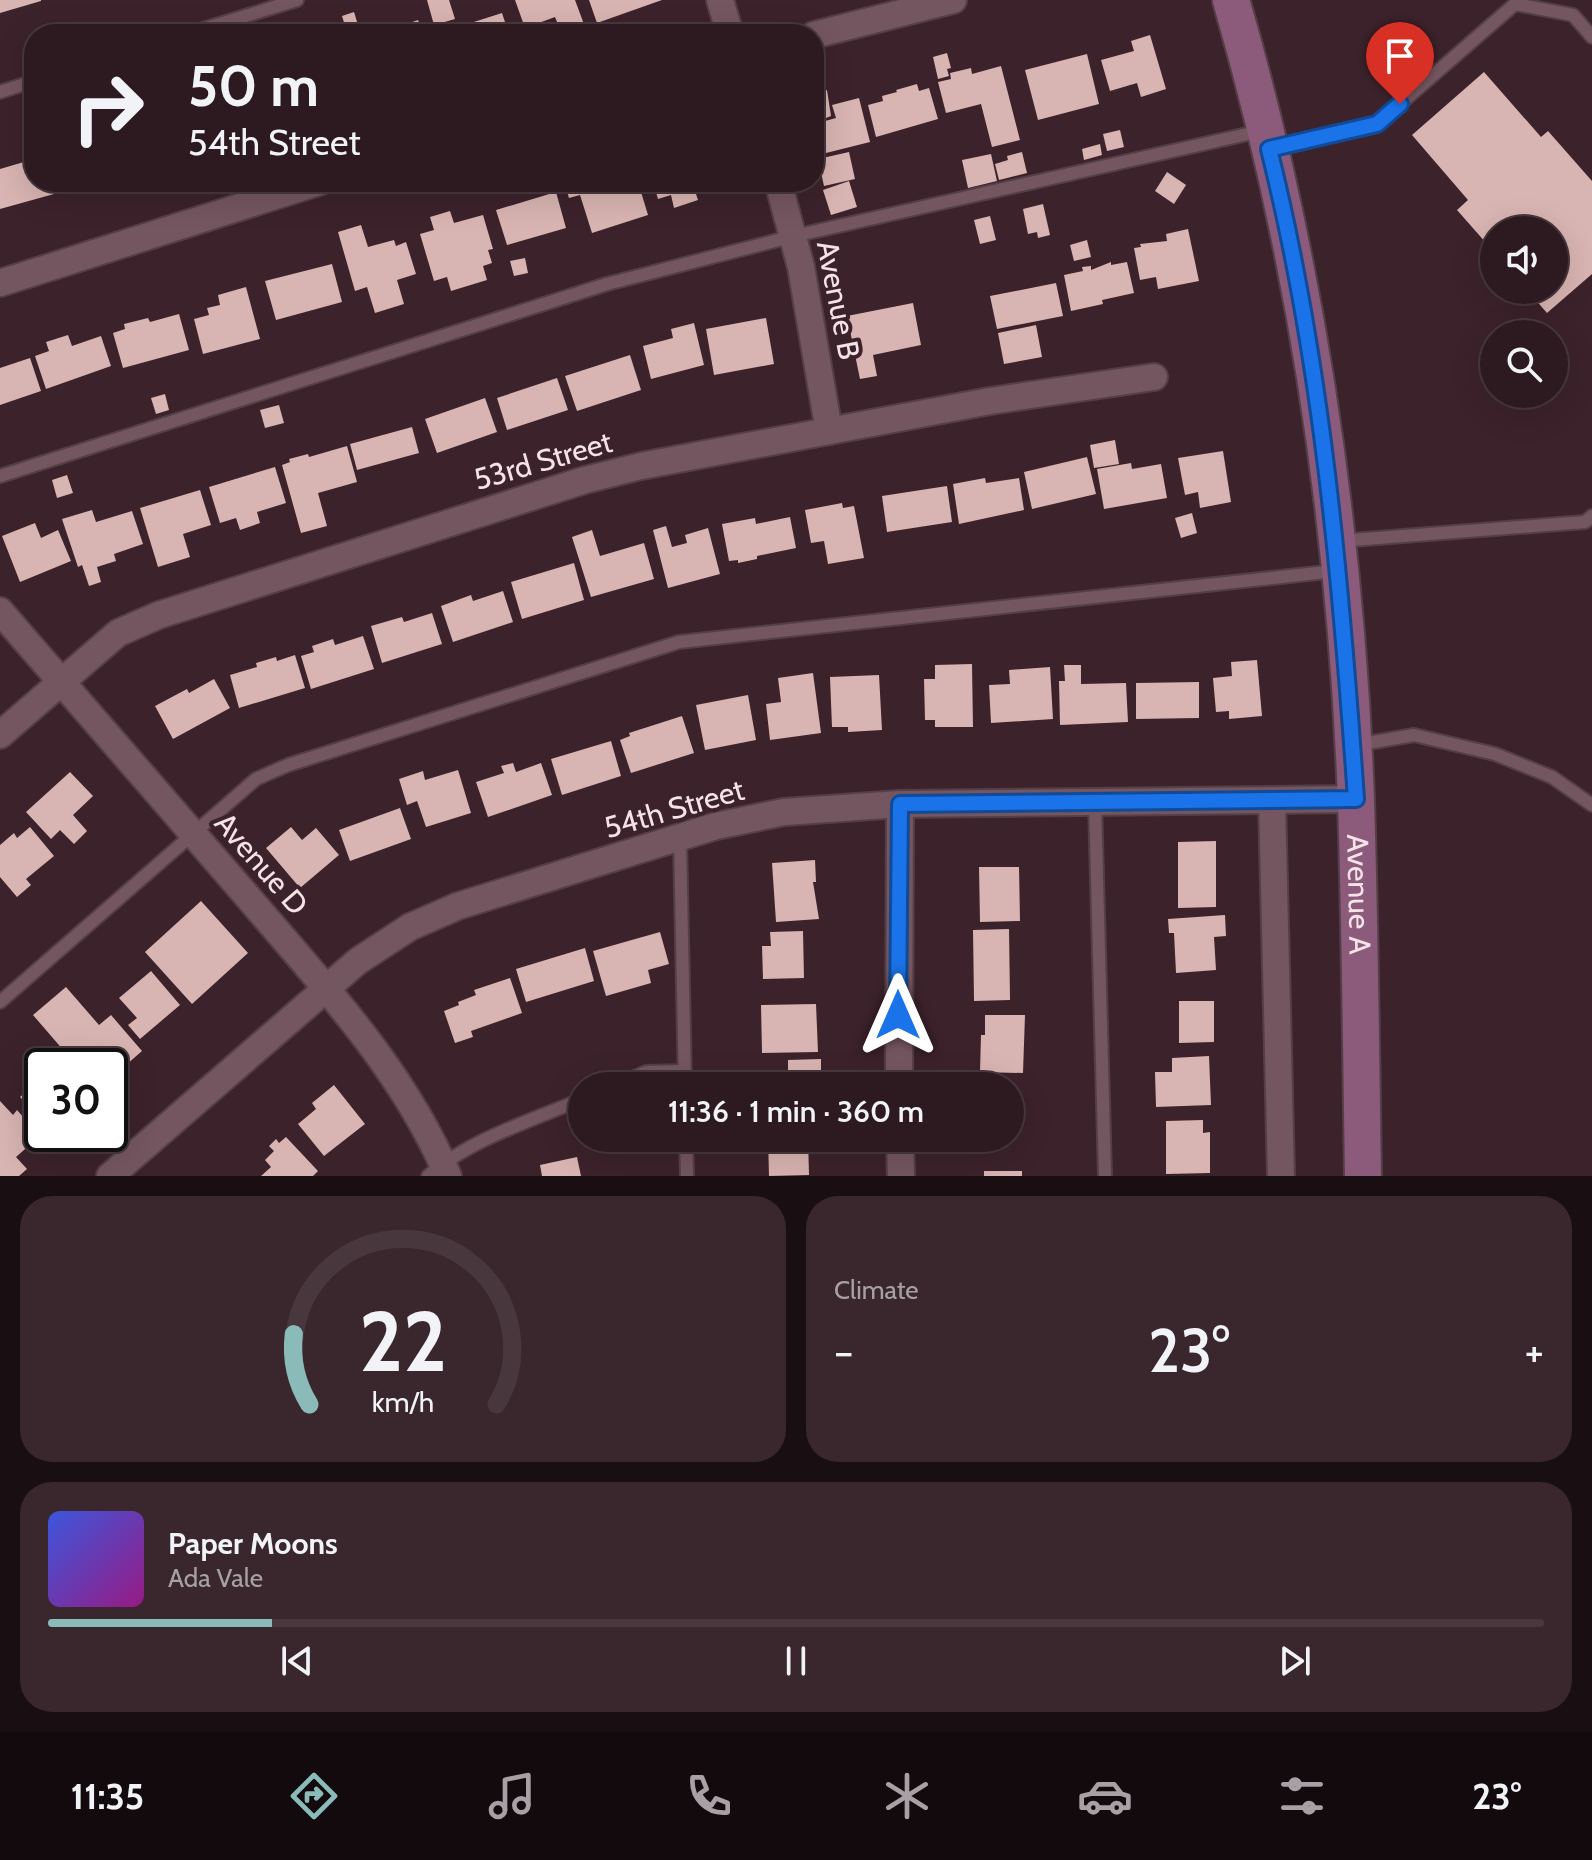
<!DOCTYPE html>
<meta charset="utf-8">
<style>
:root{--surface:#2d1a20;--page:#39272d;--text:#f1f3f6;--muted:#a7a1a5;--line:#48383e;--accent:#8bbbb9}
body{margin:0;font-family:Cabin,sans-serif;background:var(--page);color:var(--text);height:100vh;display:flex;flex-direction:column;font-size:30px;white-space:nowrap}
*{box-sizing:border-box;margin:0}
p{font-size:26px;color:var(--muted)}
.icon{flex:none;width:44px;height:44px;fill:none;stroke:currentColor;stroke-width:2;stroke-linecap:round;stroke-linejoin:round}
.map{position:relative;height:1176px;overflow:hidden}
.drawer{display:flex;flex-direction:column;gap:20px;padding:20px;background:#190e12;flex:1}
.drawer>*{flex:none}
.top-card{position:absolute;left:24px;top:24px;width:800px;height:168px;border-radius:32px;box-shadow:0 8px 32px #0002,0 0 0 2px var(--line);background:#2d1a20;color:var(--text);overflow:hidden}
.buttons{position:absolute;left:1480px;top:216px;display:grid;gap:16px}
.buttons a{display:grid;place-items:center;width:88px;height:88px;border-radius:50%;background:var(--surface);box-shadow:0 8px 32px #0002,0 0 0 2px var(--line);font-size:40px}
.speed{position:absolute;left:24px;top:1048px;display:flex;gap:16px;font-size:40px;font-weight:700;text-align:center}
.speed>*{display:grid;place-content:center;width:104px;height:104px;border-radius:50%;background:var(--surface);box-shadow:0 8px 32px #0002,0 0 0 2px var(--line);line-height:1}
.speed .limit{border:4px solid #111;border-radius:12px;background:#fff;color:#111}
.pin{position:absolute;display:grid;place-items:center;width:68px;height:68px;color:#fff;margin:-82px -34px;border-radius:50% 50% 50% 0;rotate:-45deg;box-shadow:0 0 8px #0007}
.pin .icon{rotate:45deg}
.me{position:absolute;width:88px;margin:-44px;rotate:0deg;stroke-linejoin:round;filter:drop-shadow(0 0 6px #0008)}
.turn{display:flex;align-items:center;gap:28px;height:168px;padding:0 32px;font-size:36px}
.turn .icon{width:104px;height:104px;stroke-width:2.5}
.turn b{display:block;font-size:56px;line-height:68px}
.big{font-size:60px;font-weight:600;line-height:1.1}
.drawer .card{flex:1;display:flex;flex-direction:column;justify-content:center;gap:12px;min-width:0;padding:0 28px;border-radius:32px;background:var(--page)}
.drawer .dial{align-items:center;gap:0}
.dial svg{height:208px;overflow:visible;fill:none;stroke:var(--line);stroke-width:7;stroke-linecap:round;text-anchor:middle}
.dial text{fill:var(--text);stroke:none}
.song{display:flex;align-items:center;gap:24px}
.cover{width:96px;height:96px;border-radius:12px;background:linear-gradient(135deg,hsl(230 70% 55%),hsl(310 70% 35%))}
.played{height:8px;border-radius:4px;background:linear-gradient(90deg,var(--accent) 15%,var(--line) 15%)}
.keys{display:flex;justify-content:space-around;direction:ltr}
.heat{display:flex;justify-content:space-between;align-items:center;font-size:44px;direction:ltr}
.drawer .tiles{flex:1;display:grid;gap:20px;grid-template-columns:1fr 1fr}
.card:last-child{grid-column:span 2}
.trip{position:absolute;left:568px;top:1072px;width:456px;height:80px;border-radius:40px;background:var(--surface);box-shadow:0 8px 32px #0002,0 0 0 2px var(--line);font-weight:600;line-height:80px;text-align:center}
.dock{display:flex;height:128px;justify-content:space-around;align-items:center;background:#120a0d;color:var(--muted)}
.dock .icon{width:56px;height:56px}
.dock .selected{color:var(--accent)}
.dock b{font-size:36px;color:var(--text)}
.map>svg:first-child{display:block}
.building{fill:#d8b4b2}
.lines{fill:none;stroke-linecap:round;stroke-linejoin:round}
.lane-casing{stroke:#553f47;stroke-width:16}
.street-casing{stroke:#553f47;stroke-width:30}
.secondary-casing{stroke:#553f47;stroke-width:40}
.lane{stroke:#745660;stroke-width:12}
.street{stroke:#745660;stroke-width:26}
.secondary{stroke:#8c5a7b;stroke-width:36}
.route-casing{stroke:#114b97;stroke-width:20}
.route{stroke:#1a73e8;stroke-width:14}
.labels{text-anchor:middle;stroke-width:8;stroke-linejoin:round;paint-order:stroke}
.street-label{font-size:30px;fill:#f5e3e8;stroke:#3c222b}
</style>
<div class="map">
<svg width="1592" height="1176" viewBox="0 0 1592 1176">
<rect width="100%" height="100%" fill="#3c222b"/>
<g class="building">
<polygon points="0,0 41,0 41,1 0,13"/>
<polygon points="427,0 449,0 455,19 434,25"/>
<polygon points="515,0 575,0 585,27 562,34 555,17 525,28"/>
<polygon points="589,0 662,0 597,23"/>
<polygon points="354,12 358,25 346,29 342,16"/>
<polygon points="502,13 509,34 437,34 448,30 447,26 454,24 455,28"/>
<polygon points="418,20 423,34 379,34"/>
<polygon points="1150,35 1166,89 1141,97 1137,83 1110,91 1101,60 1134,51 1131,41"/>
<polygon points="947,53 951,68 947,69 949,76 938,79 933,57"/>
<polygon points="1087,54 1099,104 1038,120 1025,70"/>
<polygon points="1001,66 1020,140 992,147 981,104 946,113 938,82 951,79 950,73 971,68 972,74"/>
<polygon points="1484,72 1541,137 1548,131 1592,181 1592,274 1547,313 1527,290 1554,290 1554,230 1494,230 1494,252 1457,210 1468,200 1412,135"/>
<polygon points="917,84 919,91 929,88 938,119 876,137 868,105 883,101 882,96 897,92 896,90"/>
<polygon points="827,90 831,116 814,123 814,93"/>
<polygon points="859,98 870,142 814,156 814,124 836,118 832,105"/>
<polygon points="1120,130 1124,147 1107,151 1103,134"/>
<polygon points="1100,144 1102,155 1084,160 1082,149"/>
<polygon points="849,152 855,179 824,186 818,159"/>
<polygon points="1022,152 1027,173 999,180 995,164 1008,160 1007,156"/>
<polygon points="991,154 997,181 968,188 962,160"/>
<polygon points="34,159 34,182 51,182 54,194 0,209 0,169"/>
<polygon points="1167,172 1186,185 1174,204 1155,191"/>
<polygon points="849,181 857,207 831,215 823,190"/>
<polygon points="564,182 591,182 593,187 607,182 638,182 648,215 592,233 580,195 569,198"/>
<polygon points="653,182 710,182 710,183 694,188 698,200 674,208 671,195 658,199"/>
<polygon points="556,192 566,228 507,245 496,210"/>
<polygon points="1043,204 1050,235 1038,238 1037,232 1028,234 1023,209"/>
<polygon points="450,211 454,223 483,215 493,249 488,250 492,263 483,266 487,280 451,291 447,277 434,281 420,234 434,230 430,217"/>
<polygon points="990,216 996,240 980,244 974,220"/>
<polygon points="361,225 368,247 394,240 396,246 406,242 416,274 397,280 404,304 375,313 367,287 355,291 338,232"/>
<polygon points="1188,229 1199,281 1158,289 1156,277 1140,280 1134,248 1141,247 1140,244 1167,241 1166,234"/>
<polygon points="1087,240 1091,257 1074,261 1070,245"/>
<polygon points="525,258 528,273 514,276 510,261"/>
<polygon points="1111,262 1111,265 1127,262 1134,293 1102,300 1103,304 1071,311 1064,275 1083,271 1082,267 1091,266 1091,270"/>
<polygon points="332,264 342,302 276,320 265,281"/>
<polygon points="1056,283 1063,316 997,329 990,296"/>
<polygon points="246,287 260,339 203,354 194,319 209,315 207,308 220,305 218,295"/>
<polygon points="913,303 921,345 873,355 877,376 860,379 847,316"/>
<polygon points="179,314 189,350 123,368 113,333 125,329 124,324 148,318 150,322"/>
<polygon points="766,318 774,364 714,375 706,329"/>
<polygon points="694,323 704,365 651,379 643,346 673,338 671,329"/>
<polygon points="1036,325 1042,357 1004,364 998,333"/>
<polygon points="68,335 72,346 101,336 111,366 46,389 35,356 49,351 46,342"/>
<polygon points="630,355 641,390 577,411 565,376"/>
<polygon points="30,358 41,391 0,405 0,368"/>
<polygon points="557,378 568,410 507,430 497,398"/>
<polygon points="165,394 169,410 156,414 151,398"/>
<polygon points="485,398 497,432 437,453 425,419"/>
<polygon points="279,405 284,423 265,428 260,410"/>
<polygon points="412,427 419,453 357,470 350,444"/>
<polygon points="1115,440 1119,464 1094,468 1090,445"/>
<polygon points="347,446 357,482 318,493 327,526 301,533 282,465 290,462 289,459 308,454 309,457"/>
<polygon points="1223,451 1231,502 1200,508 1198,492 1185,495 1178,458"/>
<polygon points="1087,457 1096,494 1032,509 1024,472"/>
<polygon points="1131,463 1132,469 1161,464 1167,498 1104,509 1097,469"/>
<polygon points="275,467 286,503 257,512 260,523 240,530 236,518 220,523 209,487"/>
<polygon points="67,475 73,493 57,498 52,480"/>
<polygon points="985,478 986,483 1019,478 1024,510 959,524 953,484"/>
<polygon points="947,486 952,522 887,532 882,496"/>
<polygon points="200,490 211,525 183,534 190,557 158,567 140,508"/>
<polygon points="842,503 843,508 854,506 864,558 828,564 824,541 811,543 805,510"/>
<polygon points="92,510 96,522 132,511 143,544 114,554 116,561 97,567 101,582 89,586 82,565 78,567 62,519"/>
<polygon points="1192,513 1197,533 1181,538 1175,518"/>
<polygon points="790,517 796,548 757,556 757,559 738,563 738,560 729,561 722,524 755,518 756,524"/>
<polygon points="35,523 41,538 58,530 71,561 20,582 2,536"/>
<polygon points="666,526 672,547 687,543 685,535 708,528 720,574 668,588 653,530"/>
<polygon points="592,530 600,556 644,543 654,579 591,597 572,537"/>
<polygon points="574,563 584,600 522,619 511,582"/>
<polygon points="503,591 513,622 453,642 441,606 471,595 473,601"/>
<polygon points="432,613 442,644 382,663 371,626 402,617 404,622"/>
<polygon points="363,636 374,669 311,689 301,656 314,652 312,646 333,639 335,645"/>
<polygon points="295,655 305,688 239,708 230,675 257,667 256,663 276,657 277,661"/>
<polygon points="1257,660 1262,716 1229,719 1229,711 1216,712 1213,678 1232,676 1231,662"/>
<polygon points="972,664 973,727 935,727 935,720 925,720 924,679 935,679 935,665"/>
<polygon points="1064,665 1081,665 1081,684 1126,683 1128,722 1060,725 1059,681 1065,681"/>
<polygon points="1050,667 1053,719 991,723 989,685 1010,684 1009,670"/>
<polygon points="813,673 821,733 770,740 766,704 781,702 778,678"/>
<polygon points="879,675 882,730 848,732 848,727 832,727 830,677"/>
<polygon points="214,679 230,708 173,739 155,706 187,689 189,693"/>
<polygon points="1199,682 1199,718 1136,719 1136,683"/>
<polygon points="748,695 756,740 705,750 696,705"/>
<polygon points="682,716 694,753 631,773 620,740 630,736 629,733"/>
<polygon points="611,741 621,776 562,795 551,759"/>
<polygon points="513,763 516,772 541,763 552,795 488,817 476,782 504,773 501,766"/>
<polygon points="458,770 471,813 426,827 417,801 407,805 399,779 423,771 425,780"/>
<polygon points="70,772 93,796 73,815 87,831 74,844 60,830 51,839 26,812"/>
<polygon points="400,808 411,839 350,861 339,830"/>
<polygon points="30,827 54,856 26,879 31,885 17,897 0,877 0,845 14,833 17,838"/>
<polygon points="291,827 302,840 316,828 339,855 300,888 266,848"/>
<polygon points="1216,841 1216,907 1178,908 1178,842"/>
<polygon points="815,860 816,882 813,882 819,919 776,922 772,863"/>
<polygon points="979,867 1019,867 1020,921 980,922"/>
<polygon points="201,901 248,953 192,1004 145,952"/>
<polygon points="1225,915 1226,936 1214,937 1216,970 1176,973 1174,933 1169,933 1168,919"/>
<polygon points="1009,929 1010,1000 974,1001 973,930"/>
<polygon points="803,931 804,978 763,979 762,946 771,946 770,932"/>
<polygon points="660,932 669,964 648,970 651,983 606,996 593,951"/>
<polygon points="585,948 594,981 526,1002 516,969"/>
<polygon points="151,971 180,1005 140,1039 128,1025 137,1018 119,998"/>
<polygon points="510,978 522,1013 471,1031 473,1037 455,1043 444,1011 459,1005 458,1002 476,995 474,990"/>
<polygon points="66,987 99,1025 111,1015 142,1051 110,1079 110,1066 77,1066 33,1015"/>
<polygon points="1179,1001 1214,1001 1214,1042 1179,1043"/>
<polygon points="816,1004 818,1052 762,1053 761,1005"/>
<polygon points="985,1015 1025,1015 1023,1073 980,1072 981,1035 985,1035"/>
<polygon points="1209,1056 1211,1105 1156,1107 1155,1072 1172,1072 1172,1058"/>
<polygon points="821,1059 821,1078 818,1078 818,1086 780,1086 780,1077 788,1077 788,1060"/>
<polygon points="42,1077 42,1120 20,1097"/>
<polygon points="334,1085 365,1124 324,1156 298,1124 316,1109 312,1103"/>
<polygon points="0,1101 13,1115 17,1110 40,1136 16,1157 27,1169 19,1176 0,1176"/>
<polygon points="1203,1120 1203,1133 1210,1132 1210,1173 1166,1174 1166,1121"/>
<polygon points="286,1137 318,1171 313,1176 261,1176 271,1167 265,1160 274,1151 269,1146 276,1139 279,1143"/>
<polygon points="768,1138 808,1138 809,1175 769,1176"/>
<polygon points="577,1157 581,1176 542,1176 540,1165"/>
<rect x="984" y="1171" width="38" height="5"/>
</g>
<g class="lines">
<g class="lane-casing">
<g id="lane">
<polyline points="187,34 297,0"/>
<polyline points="0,92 34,81"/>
<polyline points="1274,148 1377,124 1515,4 1573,15 1592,37"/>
<polyline points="0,476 607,284 794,236 1261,131"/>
<polyline points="1339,541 1585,522 1592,516"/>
<polyline points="1356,745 1414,735 1495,754 1552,777 1592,805"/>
<polyline points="1095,803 1105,1176"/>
<polyline points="680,838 685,1086"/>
<polyline points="0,1002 256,779 288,765 679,642 1336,571"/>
<polyline points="613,1086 646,1072 685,1071"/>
<polyline points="686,1138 687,1176"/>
<path d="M428,1176C470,1139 531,1121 582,1099"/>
</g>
</g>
<g class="street-casing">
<g id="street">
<polyline points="720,0 730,34"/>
<polyline points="814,35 953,0"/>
<polyline points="778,182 801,267 829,431"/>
<polyline points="0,283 319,182"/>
<path d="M0,611C82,706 164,801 247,896C322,984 403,1069 448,1176"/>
<polyline points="0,735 118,633 159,615 585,480 641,466 990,401 1154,377"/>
<polyline points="1272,801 1281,1176"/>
<polyline points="899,1086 900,804"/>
<polyline points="900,1138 901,1176"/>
<polyline points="110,1176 358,961 410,927 458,906 716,826 784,812 900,804 1356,799"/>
</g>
</g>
<g class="secondary-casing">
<g id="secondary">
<path id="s1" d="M1231,0C1306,259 1346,531 1356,800C1360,925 1361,1051 1363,1176"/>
</g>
</g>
<use href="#lane" class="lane"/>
<use href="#street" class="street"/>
<use href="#secondary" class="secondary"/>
</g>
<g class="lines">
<g class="route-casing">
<path id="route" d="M898,1015L900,804L1356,799C1341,581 1322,362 1269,149L1377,124L1400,104"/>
</g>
<use href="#route" class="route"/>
</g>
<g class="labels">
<g class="street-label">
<text transform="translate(838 300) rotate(79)" y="10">Avenue B</text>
<text transform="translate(543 461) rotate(-16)" y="10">53rd Street</text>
<text transform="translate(674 809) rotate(-16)" y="10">54th Street</text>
<text transform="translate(261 864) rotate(49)" y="10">Avenue D</text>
<text dy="10" stroke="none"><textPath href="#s1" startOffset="906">Avenue A</textPath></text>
</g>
</g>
</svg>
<div class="buttons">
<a><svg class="icon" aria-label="sound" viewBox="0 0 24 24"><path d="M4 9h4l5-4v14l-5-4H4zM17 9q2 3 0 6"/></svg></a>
<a><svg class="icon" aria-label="search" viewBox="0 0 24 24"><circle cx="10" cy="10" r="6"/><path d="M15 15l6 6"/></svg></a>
</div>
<div class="speed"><div class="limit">30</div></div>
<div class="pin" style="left:1400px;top:104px;background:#d93025"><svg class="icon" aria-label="arrive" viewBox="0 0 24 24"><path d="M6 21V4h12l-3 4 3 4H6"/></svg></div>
<svg class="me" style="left:898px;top:1015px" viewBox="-20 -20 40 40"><path d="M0-17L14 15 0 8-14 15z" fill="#1a73e8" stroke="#fff" stroke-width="4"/></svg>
<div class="trip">11:36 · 1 min · 360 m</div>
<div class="top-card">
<div class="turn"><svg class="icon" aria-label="right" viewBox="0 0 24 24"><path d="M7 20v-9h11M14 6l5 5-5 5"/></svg><div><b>50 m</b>54th Street</div></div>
</div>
</div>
<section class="drawer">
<div class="tiles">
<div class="card dial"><svg viewBox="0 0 100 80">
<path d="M14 69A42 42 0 1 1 86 69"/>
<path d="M14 69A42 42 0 0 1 8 42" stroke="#8bbbb9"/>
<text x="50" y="56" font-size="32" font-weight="700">22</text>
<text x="50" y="72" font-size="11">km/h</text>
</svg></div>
<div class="card"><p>Climate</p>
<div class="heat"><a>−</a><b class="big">23°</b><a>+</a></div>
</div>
<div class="card">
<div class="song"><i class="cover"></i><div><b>Paper Moons</b><p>Ada Vale</p></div></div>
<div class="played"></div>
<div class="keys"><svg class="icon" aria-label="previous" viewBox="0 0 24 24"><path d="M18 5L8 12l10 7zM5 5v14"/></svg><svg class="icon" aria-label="pause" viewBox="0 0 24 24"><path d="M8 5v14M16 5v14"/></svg><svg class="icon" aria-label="next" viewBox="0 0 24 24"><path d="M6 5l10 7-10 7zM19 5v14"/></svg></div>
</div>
</div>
</section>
<nav class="dock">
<b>11:35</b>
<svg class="icon selected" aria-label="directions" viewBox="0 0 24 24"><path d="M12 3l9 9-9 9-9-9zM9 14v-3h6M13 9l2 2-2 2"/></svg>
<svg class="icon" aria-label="music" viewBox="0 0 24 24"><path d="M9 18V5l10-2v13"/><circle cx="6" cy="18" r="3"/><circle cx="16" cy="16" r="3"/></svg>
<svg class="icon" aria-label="phone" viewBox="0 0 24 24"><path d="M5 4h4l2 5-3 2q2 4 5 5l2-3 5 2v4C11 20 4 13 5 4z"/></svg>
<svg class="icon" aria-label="climate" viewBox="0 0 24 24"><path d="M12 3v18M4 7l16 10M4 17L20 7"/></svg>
<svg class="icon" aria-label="car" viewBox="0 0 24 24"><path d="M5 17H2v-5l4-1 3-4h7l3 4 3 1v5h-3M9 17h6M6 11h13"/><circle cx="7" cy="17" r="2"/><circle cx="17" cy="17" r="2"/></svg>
<svg class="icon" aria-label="filters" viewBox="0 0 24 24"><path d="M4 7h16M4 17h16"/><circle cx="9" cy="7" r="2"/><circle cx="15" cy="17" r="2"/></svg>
<b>23°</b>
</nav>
